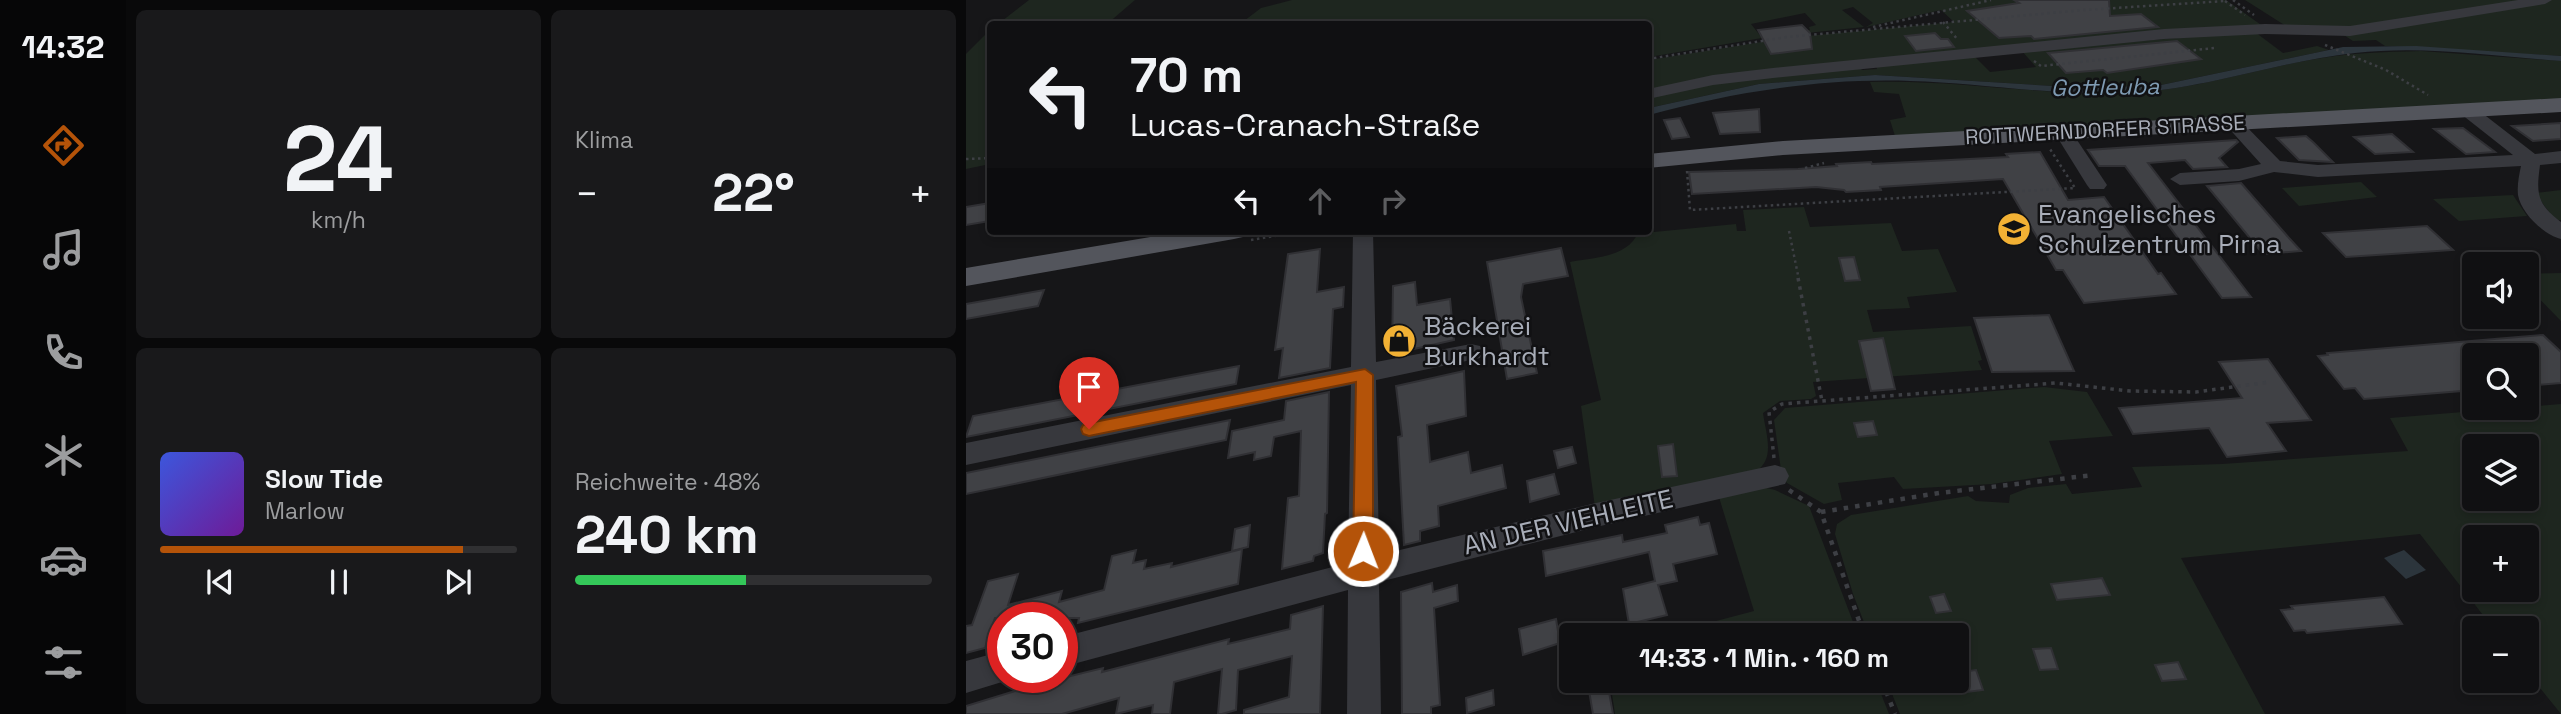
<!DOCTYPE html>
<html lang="de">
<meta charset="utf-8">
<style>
:root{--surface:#101012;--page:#19191b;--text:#f1f3f6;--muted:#9c9d9f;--line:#303032;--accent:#b45309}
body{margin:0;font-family:"Space Grotesk",sans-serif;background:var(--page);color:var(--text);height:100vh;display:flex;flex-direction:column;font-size:26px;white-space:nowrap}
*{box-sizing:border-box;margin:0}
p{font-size:23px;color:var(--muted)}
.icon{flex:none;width:38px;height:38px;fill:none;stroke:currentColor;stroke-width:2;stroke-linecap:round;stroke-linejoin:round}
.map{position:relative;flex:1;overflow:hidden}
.sheet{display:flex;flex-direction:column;gap:10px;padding:10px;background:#09090a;width:840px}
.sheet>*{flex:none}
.banner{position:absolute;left:21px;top:21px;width:665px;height:214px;border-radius:7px;box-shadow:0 4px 10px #0003,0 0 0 2px var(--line);background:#101012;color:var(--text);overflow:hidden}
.buttons{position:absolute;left:1496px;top:252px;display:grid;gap:14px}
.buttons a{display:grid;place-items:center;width:77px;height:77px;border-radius:7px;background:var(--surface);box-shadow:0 4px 10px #0003,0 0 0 2px var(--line);font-size:35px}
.speed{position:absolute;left:21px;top:602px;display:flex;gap:14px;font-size:35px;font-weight:700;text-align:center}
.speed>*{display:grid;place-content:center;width:91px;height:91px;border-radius:50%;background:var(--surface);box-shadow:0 4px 10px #0003,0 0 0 2px var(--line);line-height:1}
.speed .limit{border:10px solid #d22;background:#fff;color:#111}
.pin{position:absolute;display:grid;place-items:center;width:60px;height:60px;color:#fff;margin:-72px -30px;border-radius:50% 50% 50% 0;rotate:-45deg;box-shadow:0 0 7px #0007}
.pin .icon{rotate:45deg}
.me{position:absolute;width:77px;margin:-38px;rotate:1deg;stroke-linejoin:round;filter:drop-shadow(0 0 5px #0008)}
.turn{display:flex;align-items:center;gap:24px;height:147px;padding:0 28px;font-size:32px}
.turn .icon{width:91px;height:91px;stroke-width:2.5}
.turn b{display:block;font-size:49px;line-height:60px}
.lanes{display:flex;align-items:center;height:66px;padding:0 28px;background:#0003;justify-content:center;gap:35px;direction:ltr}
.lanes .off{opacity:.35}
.big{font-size:52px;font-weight:700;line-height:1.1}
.sheet .card{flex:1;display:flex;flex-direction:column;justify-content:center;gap:10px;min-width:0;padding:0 24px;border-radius:10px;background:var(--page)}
.sheet .dial{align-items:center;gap:0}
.dial b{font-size:91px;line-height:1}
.song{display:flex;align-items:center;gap:21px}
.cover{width:84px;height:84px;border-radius:10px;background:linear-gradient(135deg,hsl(230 70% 55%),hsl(280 70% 35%))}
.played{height:7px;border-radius:4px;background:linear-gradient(90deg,var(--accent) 85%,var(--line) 85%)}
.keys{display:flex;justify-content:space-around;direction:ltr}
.heat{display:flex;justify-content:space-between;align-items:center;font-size:38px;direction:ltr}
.charge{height:10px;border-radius:5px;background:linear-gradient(90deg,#34c759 48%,var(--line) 0)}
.sheet .tiles{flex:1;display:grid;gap:10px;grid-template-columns:repeat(2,1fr)}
.trip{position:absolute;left:593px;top:623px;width:410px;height:70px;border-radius:7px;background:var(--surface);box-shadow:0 4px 10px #0003,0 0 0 2px var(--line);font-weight:700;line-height:70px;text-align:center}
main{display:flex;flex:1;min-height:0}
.tab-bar{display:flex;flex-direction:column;width:126px;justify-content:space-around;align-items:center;background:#060607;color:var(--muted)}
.tab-bar .icon{width:49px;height:49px}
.tab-bar .on{color:var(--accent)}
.tab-bar b{font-size:32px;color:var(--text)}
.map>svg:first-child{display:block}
.green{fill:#1e261f;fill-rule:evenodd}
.water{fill:#2c353c}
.building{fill:#404145;stroke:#303034;stroke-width:2}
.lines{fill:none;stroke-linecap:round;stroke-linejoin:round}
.path-far2{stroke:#3d3f44;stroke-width:2.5;stroke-dasharray:2.5 3.5;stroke-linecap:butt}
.path-far1{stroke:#3d3f44;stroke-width:3.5;stroke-dasharray:3.5 5;stroke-linecap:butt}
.path{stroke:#3d3f44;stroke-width:4.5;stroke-dasharray:4.5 7;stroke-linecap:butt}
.minor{fill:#37383d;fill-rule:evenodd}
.major{fill:#53555c;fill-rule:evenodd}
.route{fill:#b45309;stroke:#753606;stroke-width:2}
.labels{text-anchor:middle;stroke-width:5;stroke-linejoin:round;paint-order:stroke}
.far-street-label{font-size:21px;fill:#a8adb8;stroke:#111113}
.far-water-label{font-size:23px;font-style:italic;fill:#7f9bb3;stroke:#111113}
.poi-label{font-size:26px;fill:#a8adb8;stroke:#111113;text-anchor:start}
.street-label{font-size:26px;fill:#a8adb8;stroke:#111113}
</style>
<main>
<nav class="tab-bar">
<b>14:32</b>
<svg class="icon on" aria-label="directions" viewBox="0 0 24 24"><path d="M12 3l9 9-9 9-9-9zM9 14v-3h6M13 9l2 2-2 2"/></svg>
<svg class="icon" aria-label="music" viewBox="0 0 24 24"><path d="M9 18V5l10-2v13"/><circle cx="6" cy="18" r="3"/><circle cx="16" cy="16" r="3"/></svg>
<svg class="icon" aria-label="phone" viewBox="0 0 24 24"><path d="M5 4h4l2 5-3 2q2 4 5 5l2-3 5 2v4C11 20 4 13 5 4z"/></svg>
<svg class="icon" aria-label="climate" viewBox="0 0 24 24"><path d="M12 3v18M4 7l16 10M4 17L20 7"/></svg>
<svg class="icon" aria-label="car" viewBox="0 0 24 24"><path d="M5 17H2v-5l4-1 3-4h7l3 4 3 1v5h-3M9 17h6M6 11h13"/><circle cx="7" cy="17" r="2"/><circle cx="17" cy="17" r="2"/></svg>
<svg class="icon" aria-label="filters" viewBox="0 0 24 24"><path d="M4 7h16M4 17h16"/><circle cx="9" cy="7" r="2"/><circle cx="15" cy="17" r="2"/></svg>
</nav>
<section class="sheet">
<div class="tiles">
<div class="card dial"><b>24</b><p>km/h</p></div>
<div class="card"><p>Klima</p>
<div class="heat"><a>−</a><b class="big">22°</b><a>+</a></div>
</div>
<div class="card">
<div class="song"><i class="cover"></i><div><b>Slow Tide</b><p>Marlow</p></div></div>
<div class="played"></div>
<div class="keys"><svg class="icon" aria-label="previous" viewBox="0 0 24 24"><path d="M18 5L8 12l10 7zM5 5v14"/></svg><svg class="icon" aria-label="pause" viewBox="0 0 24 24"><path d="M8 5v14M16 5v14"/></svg><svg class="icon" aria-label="next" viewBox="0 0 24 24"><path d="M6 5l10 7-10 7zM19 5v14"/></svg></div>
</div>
<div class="card"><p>Reichweite · 48%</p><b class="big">240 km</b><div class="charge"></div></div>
</div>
</section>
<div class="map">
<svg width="1595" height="714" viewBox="0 0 1595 714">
<rect width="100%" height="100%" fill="#161618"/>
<g class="green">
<polygon points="63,0 169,0 141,24 32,24"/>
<polygon points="326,0 1260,0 1298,27 1193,33 683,92 683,60 820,38 988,22 975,10 900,27 907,23 887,7 876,10 898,27 832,34 834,31 844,30 843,27 850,25 839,13 785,24 796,38 683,57 682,24 274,24 295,8"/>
<polygon points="1279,0 1595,0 1595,56 1419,46 1410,40 1387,41 1367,28 1320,26"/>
<polygon points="24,30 24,164 0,169 0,54"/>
<polygon points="1289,32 1317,53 1351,46 1363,50 1195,85 1119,88 909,75 793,84 683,108 683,96 748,82 892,65 896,70 911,69 909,64 1006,54 1024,72 1070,67 1055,50"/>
<path d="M1455,51L1595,61V100L929,136L924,120L940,117L933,94L908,92L904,82C989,79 1074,96 1160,93C1223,91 1282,71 1344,60C1381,53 1417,52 1455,51Z"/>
<polygon points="1395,182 1411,197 1333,206 1316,188"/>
<polygon points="1595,190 1595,220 1589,220 1569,193"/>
<polygon points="1547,195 1561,216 1493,221 1467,199"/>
<path d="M686,202L688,232L770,224L771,231H780L777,210L838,207L844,227L925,223L936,251L972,249L991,292L941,297L944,308L901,310L907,332L1005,326L1016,360L1012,361L1016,370L847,382L850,396L845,399L814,401L797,413C800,435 810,459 789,472L629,507L615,406L635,400L604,262C629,257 662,258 673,231H682L683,203Z"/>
<polygon points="1595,273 1595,321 1561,286 1561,274"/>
<polygon points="1078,387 1121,392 1147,436 1083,441 1096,474 1026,484 937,489 928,477 872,483 876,500 858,504 821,483 816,477 808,420 819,408"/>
<path d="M1595,404V714L1561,672V628H1527L1454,534L1215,558L1299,714H934L921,681H990V635H903L887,594L869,534L871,524L885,515L1002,496L1010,501L1043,503L1044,495L1062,488L1100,484L1106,494L1176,487L1166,467L1256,464L1442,451L1424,418ZM1508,446H1561V499H1508ZM1508,537H1561V590H1508Z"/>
<polygon points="792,486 809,490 843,506 892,635 697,635 788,611 752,494"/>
<polygon points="644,681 910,681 923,714 649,714"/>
</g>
<g class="water">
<path d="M1450,46L1595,56V61C1527,56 1457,45 1389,53C1312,61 1239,90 1160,93C1088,96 1016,83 944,81C856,78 767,92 683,115V108L793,84L909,75L1119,88L1195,85L1377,47Z"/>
<polygon points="1438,550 1460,570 1440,579 1418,558"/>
</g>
<g class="building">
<polygon points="1048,0 1143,0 1144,16 1175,14 1192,27 1068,39 1065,36 1033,38 1001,11 1053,3"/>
<polygon points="836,25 844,33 846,49 805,54 792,30"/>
<polygon points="969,33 975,39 982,39 988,47 950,51 939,36"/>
<polygon points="1211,41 1235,59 1141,73 1137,70 1100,73 1082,53"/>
<polygon points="793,109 794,132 754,134 747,113"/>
<polygon points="714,118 723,137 706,139 698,120"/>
<polygon points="1595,123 1595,139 1567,141 1546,126"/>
<polygon points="1497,128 1529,152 1500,154 1468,129"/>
<polygon points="1426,134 1447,152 1409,154 1388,137"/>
<polygon points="1340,136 1348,143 1367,162 1333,160 1311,138"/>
<polygon points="1270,140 1272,142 1253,158 1261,167 1227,169 1219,160 1182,163 1285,297 1256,298 1159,166 1133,166 1122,150"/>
<polygon points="1074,152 1102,200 1138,197 1192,274 1195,273 1210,294 1118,303 1097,270 1090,270 1037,179 914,187 915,190 880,192 878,190 850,187 726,194 723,172 832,169 871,166 870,164 905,162 906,164 1042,157 1040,154"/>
<polygon points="1275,183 1323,238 1335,251 1297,254 1241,186"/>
<polygon points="24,203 24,221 0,225 0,207"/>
<polygon points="1461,226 1487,250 1380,257 1357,233"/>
<polygon points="595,248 602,276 557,284 555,297 571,373 541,379 521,262"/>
<polygon points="354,249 351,292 378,287 377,307 367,309 364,368 313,378 317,348 309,350 322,254"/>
<polygon points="888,257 894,280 879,281 873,258"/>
<polygon points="449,282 451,305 484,299 488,340 426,354 427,286"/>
<polygon points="78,290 72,306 0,319 0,304"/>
<polygon points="1083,315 1108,371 1026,372 1008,318"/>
<polygon points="1577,335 1595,352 1595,383 1561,386 1561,355 1508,355 1508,390 1398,399 1389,388 1378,389 1352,356 1362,355 1361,353"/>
<polygon points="917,338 929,389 905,391 893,341"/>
<polygon points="1302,359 1345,420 1301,423 1320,451 1261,457 1243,428 1167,434 1153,408 1276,398 1253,362"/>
<polygon points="273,366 270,384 0,437 7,416"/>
<polygon points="498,371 500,416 461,425 464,462 502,452 505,473 536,465 540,488 472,506 473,526 454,531 454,541 438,545 432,437 436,436 430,386"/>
<polygon points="363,392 361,513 359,514 357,553 348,556 347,561 316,569 322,498 333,496 335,431 308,437 305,456 288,460 289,452 262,458 266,431 318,420 320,401"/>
<polygon points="264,420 260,440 0,494 0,473"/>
<polygon points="907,421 911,435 892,437 888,423"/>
<polygon points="707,444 711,476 696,477 692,446"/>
<polygon points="606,447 610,463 592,468 588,451"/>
<polygon points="588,474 593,494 564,502 561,481"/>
<polygon points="732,517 734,525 743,523 751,554 707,564 711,581 692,585 701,615 663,624 657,589 689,581 683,552 580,576 577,551 656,535 657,542 701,533 699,525"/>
<polygon points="284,525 282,547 266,551 269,529"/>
<polygon points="276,549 272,584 112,623 113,618 29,618 19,648 0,653 0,626 6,625 22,581 52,574 42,605 96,591 93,602 138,590 146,556 170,550 167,563 180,560 178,569 206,563 205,567"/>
<polygon points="1136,578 1144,595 1091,600 1085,584"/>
<polygon points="466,583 467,592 491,585 492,601 468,608 474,705 465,707 465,714 436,714 435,592"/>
<polygon points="978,594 985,611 970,613 964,597"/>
<polygon points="1418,597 1436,624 1341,633 1339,630 1328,631 1315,610 1327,609 1325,606"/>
<polygon points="357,606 354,714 278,714 278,710 323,697 326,656 272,670 270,710 256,714 252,714 256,669 208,682 204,714 186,714 187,705 150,714 153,698 96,714 0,714 0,706 72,684 137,668 136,672 263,639 262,644 324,629 325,615"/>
<polygon points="590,619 594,643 557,655 553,629"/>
<polygon points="1085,648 1092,669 1074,670 1067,649"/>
<polygon points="1212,662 1220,679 1196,681 1189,665"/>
<polygon points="1010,670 1017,690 1001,692 995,672"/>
<polygon points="641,681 647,714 627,714 622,685"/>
<polygon points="527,690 528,705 501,713 500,698"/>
</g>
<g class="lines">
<g class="path-far2">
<polyline points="1267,0 1288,15"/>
<polyline points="1259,1 1279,15"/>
<polyline points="977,22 992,40"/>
<polyline points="907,27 1025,0"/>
<polyline points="1359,45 1420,70 1462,95"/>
<polyline points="682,59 821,37 1118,10 1259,1"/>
<polyline points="1068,61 1075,66 1249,48"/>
<polyline points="0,159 24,158"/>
<polyline points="839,168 858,163"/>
<polyline points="721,171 724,210 1109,188 1084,149"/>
<polyline points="823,231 833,280"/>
<polyline points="285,240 338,231"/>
</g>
<g class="path-far1">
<polyline points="832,278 856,401"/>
<polyline points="808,458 803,412 816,404 1090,383 1164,391 1230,392 1304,382"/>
</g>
<g class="path">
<polyline points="823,490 855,512 898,635"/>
<polyline points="855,512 973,493 1128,475"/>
<polyline points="916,681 929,714"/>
</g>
<g class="minor">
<polygon points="1552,0 1586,0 1579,4 1384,36 1299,34 1198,39 807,78 747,85 682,99 682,89 747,75 807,68 1198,29 1299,24 1384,26"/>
<path d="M1501,105L1507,106L1569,154L1595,151V163L1574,165C1570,195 1571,203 1595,222V239C1578,235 1555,213 1552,195C1551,186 1553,175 1555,166L1352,177L1308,172L1273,181L1214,185L1204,179L1214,173L1273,169L1295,164L1259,124L1268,119L1274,120L1314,161L1352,165L1547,155L1495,114L1492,110Z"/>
<polygon points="1097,127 1103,128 1141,185 1138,189 1124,189 1121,185 1088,132"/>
<polygon points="387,231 407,231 410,362 505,344 514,346 517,352 514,358 505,360 410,380 413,555 630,503 809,465 819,468 823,476 819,484 630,527 413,582 415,714 381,714 382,590 96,667 96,637 382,563 385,385 0,465 0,443 385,367"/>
<polygon points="37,651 37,677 49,678 0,693 0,661"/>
</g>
<g class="major">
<polygon points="1595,98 1595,112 817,155 682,168 682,154 817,141"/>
<polygon points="220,231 281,231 277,237 268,239 0,286 0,268"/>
</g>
</g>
<polygon class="route" points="399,369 407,375 407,551 404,557 397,559 390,557 387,551 390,382 123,436 117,434 115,429 117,425 123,423"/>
<defs>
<g id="school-disc" transform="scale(1.75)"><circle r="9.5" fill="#f2b134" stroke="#111113"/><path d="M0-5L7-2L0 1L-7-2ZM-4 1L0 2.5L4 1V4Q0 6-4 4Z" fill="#111"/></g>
<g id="shop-disc" transform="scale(1.75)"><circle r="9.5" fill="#f2b134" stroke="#111113"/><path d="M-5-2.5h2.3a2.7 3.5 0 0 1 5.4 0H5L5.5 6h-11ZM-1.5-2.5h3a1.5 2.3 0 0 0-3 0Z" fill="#111"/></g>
</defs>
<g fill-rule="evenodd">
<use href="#school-disc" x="1048" y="229"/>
<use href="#shop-disc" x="433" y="341"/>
</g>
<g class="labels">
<g class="far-street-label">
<text transform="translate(1139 130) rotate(-3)" y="7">ROTTWERNDORFER STRASSE</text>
</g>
<g class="far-water-label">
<text transform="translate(1139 87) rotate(-1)" y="8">Gottleuba</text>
</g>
<g class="poi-label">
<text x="1072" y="223">Evangelisches<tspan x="1072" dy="30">Schulzentrum Pirna</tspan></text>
<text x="458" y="335">Bäckerei<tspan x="458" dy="30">Burkhardt</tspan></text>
</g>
<g class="street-label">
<text transform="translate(602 522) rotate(-13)" y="9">AN DER VIEHLEITE</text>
</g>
</g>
</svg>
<div class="buttons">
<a><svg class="icon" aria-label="sound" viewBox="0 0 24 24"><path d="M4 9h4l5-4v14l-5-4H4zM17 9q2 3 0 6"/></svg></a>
<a><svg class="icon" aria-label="search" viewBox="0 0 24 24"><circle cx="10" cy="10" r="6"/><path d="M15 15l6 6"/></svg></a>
<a><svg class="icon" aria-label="layers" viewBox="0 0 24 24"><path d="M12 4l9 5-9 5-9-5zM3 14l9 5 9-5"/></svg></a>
<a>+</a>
<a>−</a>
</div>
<div class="speed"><div class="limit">30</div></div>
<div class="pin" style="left:123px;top:429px;background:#d93025"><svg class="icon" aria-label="arrive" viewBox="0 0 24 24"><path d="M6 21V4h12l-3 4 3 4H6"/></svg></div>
<svg class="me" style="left:397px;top:551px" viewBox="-20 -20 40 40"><circle r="17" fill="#b45309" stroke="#fff" stroke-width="3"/><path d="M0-11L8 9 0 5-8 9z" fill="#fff"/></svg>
<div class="trip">14:33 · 1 Min. · 160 m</div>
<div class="banner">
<div class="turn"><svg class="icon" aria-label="left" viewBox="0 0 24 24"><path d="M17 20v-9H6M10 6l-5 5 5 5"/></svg><div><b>70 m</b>Lucas-Cranach-Straße</div></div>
<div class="lanes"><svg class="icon" aria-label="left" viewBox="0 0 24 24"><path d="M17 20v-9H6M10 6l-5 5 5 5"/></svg><svg class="icon off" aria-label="ahead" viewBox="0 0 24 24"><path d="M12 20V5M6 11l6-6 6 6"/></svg><svg class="icon off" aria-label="right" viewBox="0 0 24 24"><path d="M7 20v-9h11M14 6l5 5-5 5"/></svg></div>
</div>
</div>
</main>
